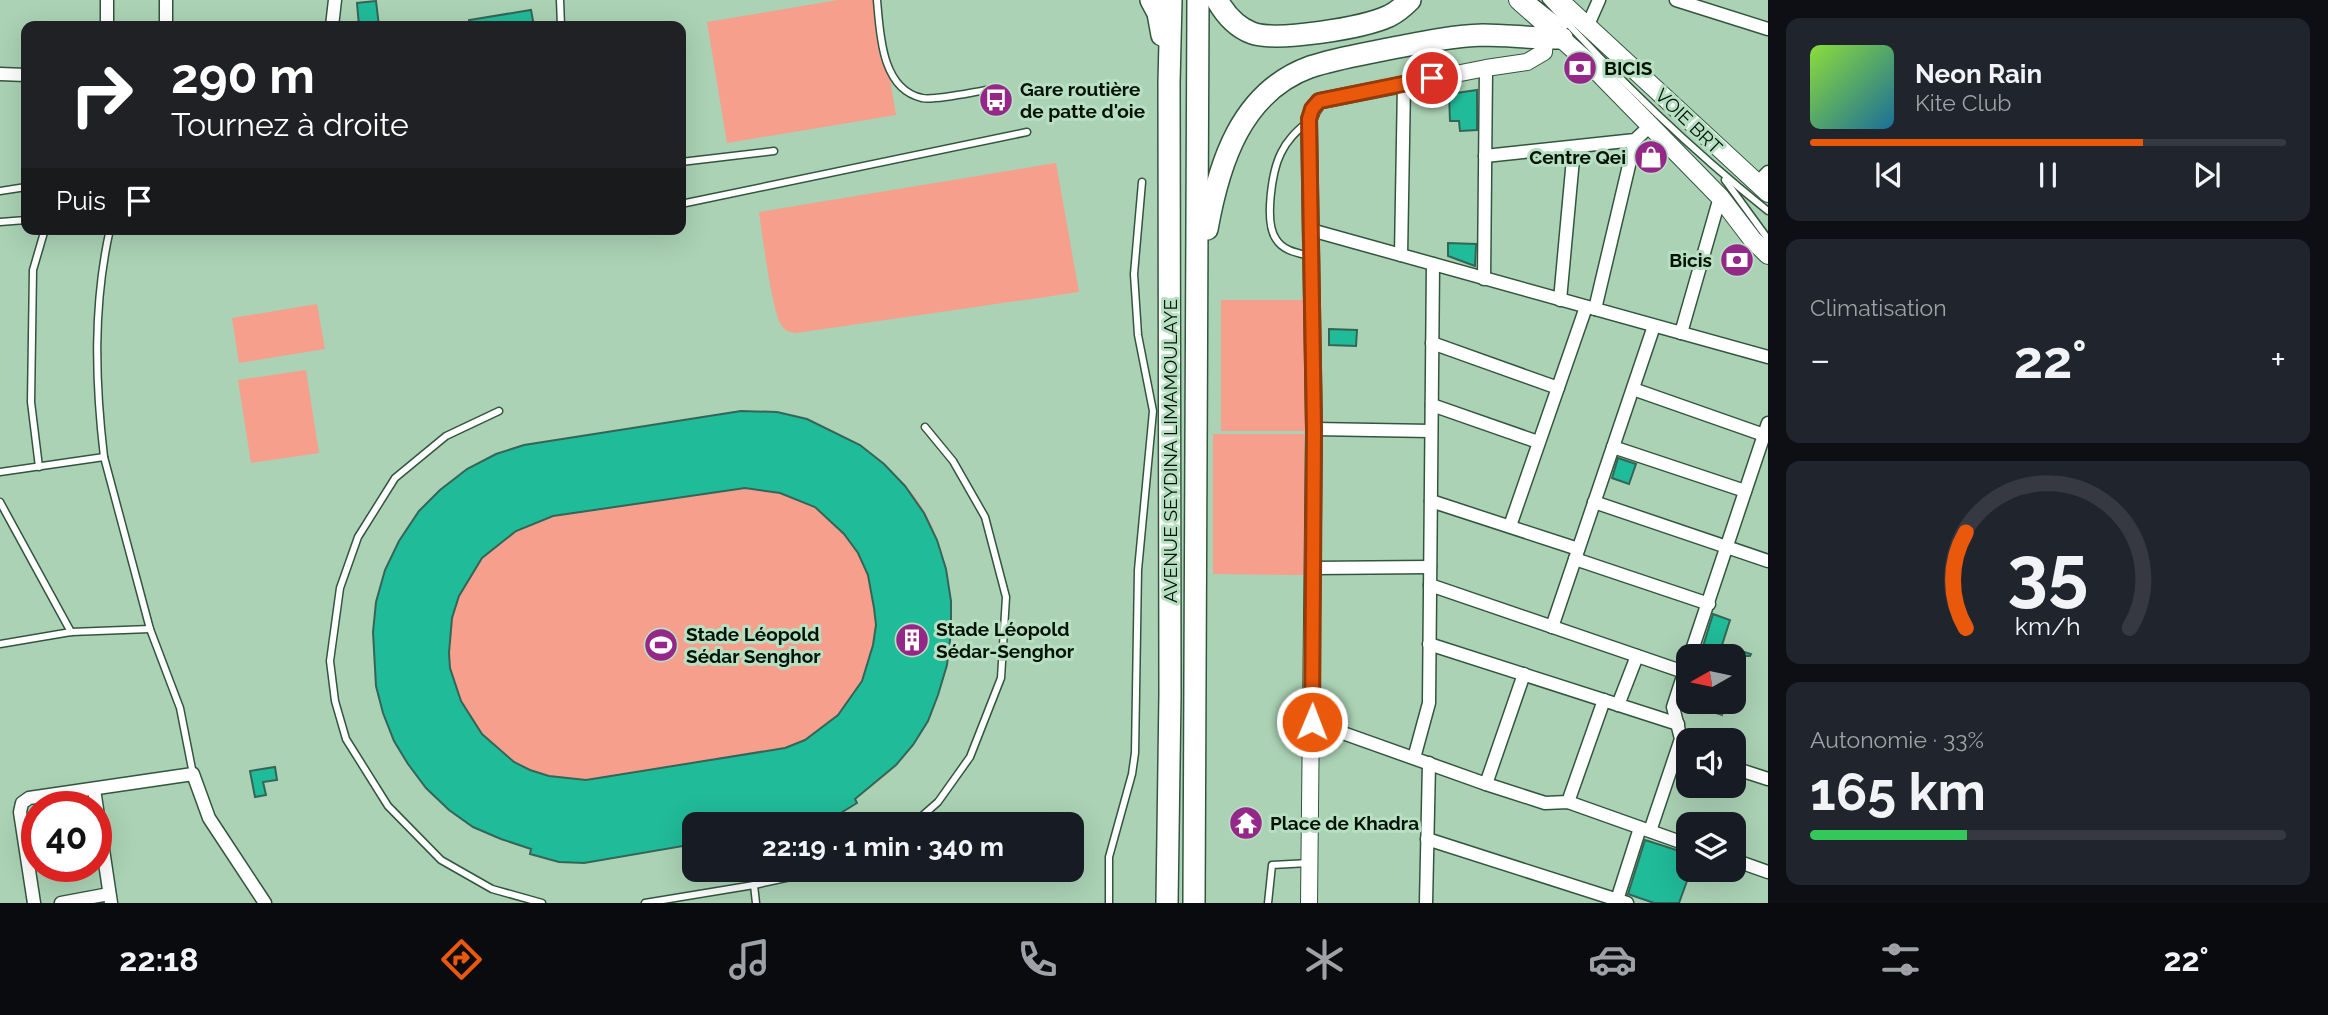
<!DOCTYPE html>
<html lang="fr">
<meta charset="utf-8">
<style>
:root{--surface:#171b24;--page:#20242c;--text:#f1f3f6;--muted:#9ea1a6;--line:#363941;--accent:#ea580c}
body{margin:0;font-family:Raleway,sans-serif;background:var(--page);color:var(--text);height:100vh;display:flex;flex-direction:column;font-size:26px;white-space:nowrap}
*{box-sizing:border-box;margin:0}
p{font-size:23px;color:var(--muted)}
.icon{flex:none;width:38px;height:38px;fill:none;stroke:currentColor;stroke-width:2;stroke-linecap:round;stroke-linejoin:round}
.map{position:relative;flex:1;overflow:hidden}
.sheet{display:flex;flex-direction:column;gap:18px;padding:18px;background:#0d0f14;width:560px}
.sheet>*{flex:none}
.top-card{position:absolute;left:21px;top:21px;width:665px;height:214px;border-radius:14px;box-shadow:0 7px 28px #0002;background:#202124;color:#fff;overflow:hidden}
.needle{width:46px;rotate:261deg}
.controls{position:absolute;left:1676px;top:644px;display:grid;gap:14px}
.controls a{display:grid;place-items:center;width:70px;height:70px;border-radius:14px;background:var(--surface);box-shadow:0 7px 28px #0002;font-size:35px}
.speed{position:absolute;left:21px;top:791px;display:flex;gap:14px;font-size:35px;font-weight:700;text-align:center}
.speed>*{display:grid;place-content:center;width:91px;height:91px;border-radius:50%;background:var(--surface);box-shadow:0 7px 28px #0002;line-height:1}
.speed .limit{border:10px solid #d22;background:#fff;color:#111}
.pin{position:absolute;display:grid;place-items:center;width:60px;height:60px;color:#fff;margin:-30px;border:4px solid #fff;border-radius:50%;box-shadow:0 2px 7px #0007}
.me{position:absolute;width:77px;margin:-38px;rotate:1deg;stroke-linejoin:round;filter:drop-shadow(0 0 5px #0008)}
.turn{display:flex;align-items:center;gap:24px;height:147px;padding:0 35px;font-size:32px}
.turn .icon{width:91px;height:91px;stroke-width:2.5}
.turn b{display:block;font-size:49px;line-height:60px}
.then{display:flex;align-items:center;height:66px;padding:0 35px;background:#0003;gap:14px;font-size:26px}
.big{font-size:52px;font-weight:700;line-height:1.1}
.sheet .widget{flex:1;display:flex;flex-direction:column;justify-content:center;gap:10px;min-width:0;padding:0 24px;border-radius:14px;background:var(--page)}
.sheet .dial{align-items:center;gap:0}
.dial svg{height:182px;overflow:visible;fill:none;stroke:var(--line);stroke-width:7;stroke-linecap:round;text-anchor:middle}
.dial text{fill:var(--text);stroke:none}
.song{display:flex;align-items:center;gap:21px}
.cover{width:84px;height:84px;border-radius:10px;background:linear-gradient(135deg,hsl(90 70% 55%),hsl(200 70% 35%))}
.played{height:7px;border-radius:4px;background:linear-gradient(90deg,var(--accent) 70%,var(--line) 70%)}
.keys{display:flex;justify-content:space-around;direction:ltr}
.heat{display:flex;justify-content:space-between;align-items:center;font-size:38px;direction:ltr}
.charge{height:10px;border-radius:5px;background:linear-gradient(90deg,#34c759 33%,var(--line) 0)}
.trip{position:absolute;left:682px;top:812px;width:402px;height:70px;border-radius:14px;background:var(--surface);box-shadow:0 7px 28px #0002;font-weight:700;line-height:70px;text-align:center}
.dock{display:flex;height:112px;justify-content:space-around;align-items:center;background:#090b0e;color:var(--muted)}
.dock .icon{width:49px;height:49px}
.dock .current{color:var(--accent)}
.dock b{font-size:32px;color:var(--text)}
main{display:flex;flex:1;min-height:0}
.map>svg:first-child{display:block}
.green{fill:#f69f8c}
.building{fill:#20bb99;stroke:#346557;stroke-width:2;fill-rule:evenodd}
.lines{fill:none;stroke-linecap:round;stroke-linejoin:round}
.service-casing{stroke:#32563d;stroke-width:9}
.minor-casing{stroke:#32563d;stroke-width:15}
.tertiary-casing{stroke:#32563d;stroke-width:18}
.secondary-casing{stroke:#32563d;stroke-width:20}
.trunk-casing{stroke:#32563d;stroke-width:24}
.service{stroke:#fff;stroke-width:6}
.minor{stroke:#fff;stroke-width:12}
.tertiary{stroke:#fff;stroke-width:16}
.secondary{stroke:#fff;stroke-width:18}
.trunk{stroke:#fff;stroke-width:21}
.route-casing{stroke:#983908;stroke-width:18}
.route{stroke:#ea580c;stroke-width:12}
.labels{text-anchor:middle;stroke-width:6;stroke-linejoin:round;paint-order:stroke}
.poi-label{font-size:19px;font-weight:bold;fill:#041208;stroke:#b7dfc1;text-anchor:start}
.street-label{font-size:19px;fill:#041208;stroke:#b7dfc1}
</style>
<main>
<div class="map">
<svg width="1768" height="903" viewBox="0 0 1768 903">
<rect width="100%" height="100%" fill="#abd2b5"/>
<g class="green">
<polygon points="838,0 877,0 896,115 727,143 707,22"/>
<path d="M1056,163L1079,292L796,333C790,332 785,331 782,326C772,314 762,232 759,212Z"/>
<polygon points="1221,300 1304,300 1305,431 1221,431"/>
<polygon points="317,304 325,349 239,363 232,318"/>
<polygon points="306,370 319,453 251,463 238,380"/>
<path d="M741,411C753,411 767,410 779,412C842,424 918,476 937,540C941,555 942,572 944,588C946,603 951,620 950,635C949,679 926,733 896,765C885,778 869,788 855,798L857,803L839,814L812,824H695V844L584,863L559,862L530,854L531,849C511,843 489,837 472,825C448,808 423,787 407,763C353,679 364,556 440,490C465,468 493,455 524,445Z"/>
<polygon points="1213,434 1304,434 1304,575 1213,574"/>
</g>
<g class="building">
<polygon points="376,1 379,26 359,26 357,3"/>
<polygon points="531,10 534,26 469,26 469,20"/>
<polygon points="1477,90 1477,130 1460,131 1459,121 1450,121 1449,94"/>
<polygon points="1448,243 1476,244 1475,266 1448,256"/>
<polygon points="1329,329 1357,330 1356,346 1329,345"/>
<path d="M741,411L777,412L807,419L860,445L884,464L905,486L924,513L937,540L946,569L951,601V632L947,665L938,695L928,721L913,745L896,765L855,799L857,803L839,814L812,824H695V844L584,863L559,862L530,854L531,849L501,839L473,827L449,810L426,788L408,764L394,741L383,713L376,686L373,632L376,602L385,570L399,541L419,511L440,490L467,469L496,454L524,445ZM745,488L780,493L815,507L844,534L858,553L868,575L874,608L876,625L873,645L862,681L838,715L805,740L785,748L586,780L549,776L530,770L514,762L482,734L461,701L450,668L449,653L452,618L459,596L482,558L516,531L553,516Z"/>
<polygon points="1618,458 1636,464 1629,484 1612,478"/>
<polygon points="1713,614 1730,620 1722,645 1751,654 1750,656 1700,656"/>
<polygon points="1689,702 1726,702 1722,715 1688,704"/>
<polygon points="275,767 277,780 263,782 266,795 255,797 250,771"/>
<polygon points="1645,840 1689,854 1689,870 1691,870 1679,903 1654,903 1628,894"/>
</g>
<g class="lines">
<g class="service-casing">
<g id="service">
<polyline points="560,0 561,26"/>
<path d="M877,0C880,33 881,89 922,98C934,101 973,92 987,90"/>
<polyline points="1532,0 1565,26"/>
<path d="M1546,0C1614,75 1689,148 1768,211"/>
<path d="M1306,123C1296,132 1287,140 1281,153C1272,171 1264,222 1276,239C1283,251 1298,253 1310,256"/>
<polyline points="681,162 774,151"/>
<polyline points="1725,180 1768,239"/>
<polyline points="0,191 26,187"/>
<polyline points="681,204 1027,132"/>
<polyline points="0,222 26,220"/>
<polyline points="499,411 446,436 395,478 358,537 340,588 330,661 335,701 346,739 388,806 441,860 492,889 542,903"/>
<polyline points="104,457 150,629 180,708 193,774"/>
<polyline points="39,467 31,402 33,270 45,229"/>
<path d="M0,472L104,457C95,381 93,304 110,229"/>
<polyline points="0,502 71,632"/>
<polyline points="0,644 71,632 150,629"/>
<polyline points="913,824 938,802 970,757 1001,678 1006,597 985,517 953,461 925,427"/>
<polyline points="754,885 756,903"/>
<polyline points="645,903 754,885 823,870"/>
<polyline points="1109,903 1109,857 1132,774 1135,753 1138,570 1153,411 1138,335 1134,274 1142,182"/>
<polyline points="1268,903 1272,865 1309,863"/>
</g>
</g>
<g class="minor-casing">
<g id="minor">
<polyline points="1676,0 1768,29"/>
<polyline points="107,26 107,0"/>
<polyline points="166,26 166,0"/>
<polyline points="332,26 335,0"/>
<polyline points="1587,27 1599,0"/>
<polyline points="0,74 26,75"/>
<polyline points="1485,156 1635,140 1650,126"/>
<polyline points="1758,182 1768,172"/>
<polyline points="1311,230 1768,357"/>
<polyline points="1401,255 1404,84"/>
<polyline points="1484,279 1486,68"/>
<polyline points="1560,300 1574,148"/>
<polyline points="1595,309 1635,140"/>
<polyline points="1681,333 1720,197"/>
<polyline points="1432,343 1558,388"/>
<polyline points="1633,389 1764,435"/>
<polyline points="1432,405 1538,442"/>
<polyline points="1314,429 1431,431"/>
<polyline points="1613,447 1745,491"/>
<polyline points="1431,501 1578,549"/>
<polyline points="1594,502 1768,561"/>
<polyline points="1510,526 1586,307"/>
<polyline points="1575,559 1709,604"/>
<polyline points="1313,568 1430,567"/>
<polyline points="1430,585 1684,672"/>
<polyline points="1552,627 1654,326"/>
<polyline points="1429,644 1678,724"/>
<polyline points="1690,656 1768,423"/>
<polyline points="1618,705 1637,656"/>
<polyline points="1312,722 1486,784 1545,803 1568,802 1689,845"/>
<polyline points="1414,758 1429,703 1433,264"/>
<polyline points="1734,768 1768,779"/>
<polyline points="1486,784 1524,674"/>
<polyline points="94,789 111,903"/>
<polyline points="1568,802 1604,700"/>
<polyline points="1650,831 1681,739 1673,707 1686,667"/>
<polyline points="1427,839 1627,903"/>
<polyline points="1734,860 1768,872"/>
<polyline points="34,903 20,812 22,803 29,798 193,774 209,818 265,903"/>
<polyline points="61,903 109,894"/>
<polyline points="1426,903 1429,763"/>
<polyline points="1616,903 1640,828"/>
</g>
</g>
<g class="tertiary-casing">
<polyline id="tertiary" points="1309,903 1314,429 1309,119 1313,109 1319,101 1486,68 1527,62 1544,52 1545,39"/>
</g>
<g class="secondary-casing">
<g id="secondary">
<polyline points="1518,0 1590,64 1720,197 1752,239 1768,255"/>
<polyline points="1559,0 1768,193"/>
</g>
</g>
<g class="trunk-casing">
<g id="trunk">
<polyline points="1151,0 1158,13 1162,35"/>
<path d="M1217,0C1225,14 1236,27 1252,33C1277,42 1363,28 1389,16C1397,12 1404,6 1410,0"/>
<path d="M1207,229C1219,163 1241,92 1310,67C1334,59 1358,55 1383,50C1415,44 1449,36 1483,35C1509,35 1536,39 1562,38"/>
<polyline points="1167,903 1170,694 1169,83 1171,0"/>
<polyline points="1194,903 1198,0"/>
</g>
</g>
<use href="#service" class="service"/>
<use href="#minor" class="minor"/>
<use href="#tertiary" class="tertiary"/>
<use href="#secondary" class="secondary"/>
<use href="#trunk" class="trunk"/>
</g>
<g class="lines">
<g class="route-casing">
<polyline id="route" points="1312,722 1314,429 1309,119 1312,109 1319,101 1432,78"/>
</g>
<use href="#route" class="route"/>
</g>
<defs>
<g id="bank-disc" transform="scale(1.75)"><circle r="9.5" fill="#942788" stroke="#b7dfc1"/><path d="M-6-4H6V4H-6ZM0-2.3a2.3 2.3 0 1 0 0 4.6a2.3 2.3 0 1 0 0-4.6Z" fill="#fff"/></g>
<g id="bus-disc" transform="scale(1.75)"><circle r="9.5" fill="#942788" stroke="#b7dfc1"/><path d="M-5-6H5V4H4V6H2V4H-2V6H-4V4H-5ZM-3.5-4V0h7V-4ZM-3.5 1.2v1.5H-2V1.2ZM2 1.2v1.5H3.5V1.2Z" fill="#fff"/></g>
<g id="shop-disc" transform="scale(1.75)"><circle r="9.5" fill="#942788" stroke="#b7dfc1"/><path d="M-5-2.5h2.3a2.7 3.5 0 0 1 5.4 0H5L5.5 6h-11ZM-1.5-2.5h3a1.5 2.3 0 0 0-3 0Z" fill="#fff"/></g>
<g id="building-disc" transform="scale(1.75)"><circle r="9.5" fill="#942788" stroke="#b7dfc1"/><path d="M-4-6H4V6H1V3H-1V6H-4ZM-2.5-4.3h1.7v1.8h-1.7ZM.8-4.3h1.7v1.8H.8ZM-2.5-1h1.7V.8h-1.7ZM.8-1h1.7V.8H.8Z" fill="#fff"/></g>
<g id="stadium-disc" transform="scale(1.75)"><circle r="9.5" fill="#942788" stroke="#b7dfc1"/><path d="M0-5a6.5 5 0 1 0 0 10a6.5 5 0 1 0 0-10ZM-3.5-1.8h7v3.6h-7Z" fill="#fff"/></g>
<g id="temple-disc" transform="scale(1.75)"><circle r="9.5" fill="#942788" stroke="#b7dfc1"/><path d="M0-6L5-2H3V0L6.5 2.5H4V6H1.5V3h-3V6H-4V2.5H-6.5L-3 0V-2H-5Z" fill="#fff"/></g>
</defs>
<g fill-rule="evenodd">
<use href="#bank-disc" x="1580" y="68"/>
<use href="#bus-disc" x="996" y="100"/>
<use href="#shop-disc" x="1651" y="157"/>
<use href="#bank-disc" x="1737" y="260"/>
<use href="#building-disc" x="912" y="640"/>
<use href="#stadium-disc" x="661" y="645"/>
<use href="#temple-disc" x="1246" y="823"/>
</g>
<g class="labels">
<g class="poi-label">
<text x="1604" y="75">BICIS</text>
<text x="1020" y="96">Gare routière<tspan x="1020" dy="22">de patte d'oie</tspan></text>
<text x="1626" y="164" text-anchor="end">Centre Qei</text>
<text x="1712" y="267" text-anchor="end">Bicis</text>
<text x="936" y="636">Stade Léopold<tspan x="936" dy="22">Sédar-Senghor</tspan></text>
<text x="686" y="641">Stade Léopold<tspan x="686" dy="22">Sédar Senghor</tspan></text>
<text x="1270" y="830">Place de Khadra</text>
</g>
<g class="street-label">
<text transform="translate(1689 121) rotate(44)" y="7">VOIE BRT</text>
<text transform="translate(1170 451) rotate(-90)" y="7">AVENUE SEYDINA LIMAMOULAYE</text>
</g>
</g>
</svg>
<div class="controls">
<a><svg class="needle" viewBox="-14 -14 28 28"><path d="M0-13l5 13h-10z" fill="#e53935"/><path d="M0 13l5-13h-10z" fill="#9ea1a6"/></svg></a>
<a><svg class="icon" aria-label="sound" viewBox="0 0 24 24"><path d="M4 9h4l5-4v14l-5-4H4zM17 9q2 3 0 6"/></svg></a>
<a><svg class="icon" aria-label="layers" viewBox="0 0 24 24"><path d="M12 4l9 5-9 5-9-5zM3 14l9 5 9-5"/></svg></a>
</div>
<div class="speed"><div class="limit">40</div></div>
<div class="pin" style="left:1432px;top:78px;background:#d93025"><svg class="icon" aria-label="arrive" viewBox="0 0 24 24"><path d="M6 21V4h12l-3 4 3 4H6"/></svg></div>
<svg class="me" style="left:1312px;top:722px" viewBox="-20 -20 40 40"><circle r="17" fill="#ea580c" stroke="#fff" stroke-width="3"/><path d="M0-11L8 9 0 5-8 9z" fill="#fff"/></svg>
<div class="trip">22:19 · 1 min · 340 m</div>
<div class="top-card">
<div class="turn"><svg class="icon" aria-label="right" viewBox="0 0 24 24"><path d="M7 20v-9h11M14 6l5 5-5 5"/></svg><div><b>290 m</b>Tournez à droite</div></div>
<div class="then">Puis<svg class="icon" aria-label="arrive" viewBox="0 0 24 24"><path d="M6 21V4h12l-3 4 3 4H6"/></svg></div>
</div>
</div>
<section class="sheet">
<div class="widget">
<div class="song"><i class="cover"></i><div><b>Neon Rain</b><p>Kite Club</p></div></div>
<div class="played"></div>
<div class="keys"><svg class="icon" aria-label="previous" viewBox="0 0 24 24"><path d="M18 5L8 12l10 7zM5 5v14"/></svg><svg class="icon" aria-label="pause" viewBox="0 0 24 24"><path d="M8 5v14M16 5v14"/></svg><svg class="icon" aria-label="next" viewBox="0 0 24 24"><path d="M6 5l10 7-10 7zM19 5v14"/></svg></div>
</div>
<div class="widget"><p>Climatisation</p>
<div class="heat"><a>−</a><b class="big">22°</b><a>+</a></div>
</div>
<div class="widget dial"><svg viewBox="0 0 100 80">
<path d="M14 69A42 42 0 1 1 86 69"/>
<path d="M14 69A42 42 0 0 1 14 27" stroke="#ea580c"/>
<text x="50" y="56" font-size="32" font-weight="700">35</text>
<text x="50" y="72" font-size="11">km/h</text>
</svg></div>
<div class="widget"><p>Autonomie · 33%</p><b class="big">165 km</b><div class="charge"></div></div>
</section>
</main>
<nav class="dock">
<b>22:18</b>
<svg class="icon current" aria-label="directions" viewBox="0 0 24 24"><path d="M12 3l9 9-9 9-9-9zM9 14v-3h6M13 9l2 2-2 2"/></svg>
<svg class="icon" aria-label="music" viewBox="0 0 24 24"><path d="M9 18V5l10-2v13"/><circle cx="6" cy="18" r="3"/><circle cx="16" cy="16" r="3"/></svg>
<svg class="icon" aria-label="phone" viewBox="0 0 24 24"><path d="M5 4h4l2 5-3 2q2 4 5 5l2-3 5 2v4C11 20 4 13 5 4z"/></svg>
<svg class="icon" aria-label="climate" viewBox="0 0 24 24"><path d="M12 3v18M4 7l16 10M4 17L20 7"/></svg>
<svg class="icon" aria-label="car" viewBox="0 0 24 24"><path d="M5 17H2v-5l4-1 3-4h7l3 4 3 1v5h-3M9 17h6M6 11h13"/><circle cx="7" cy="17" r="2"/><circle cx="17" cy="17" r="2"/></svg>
<svg class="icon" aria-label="filters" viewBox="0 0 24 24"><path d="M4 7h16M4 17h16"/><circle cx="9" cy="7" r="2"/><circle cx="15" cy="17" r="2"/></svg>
<b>22°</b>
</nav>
